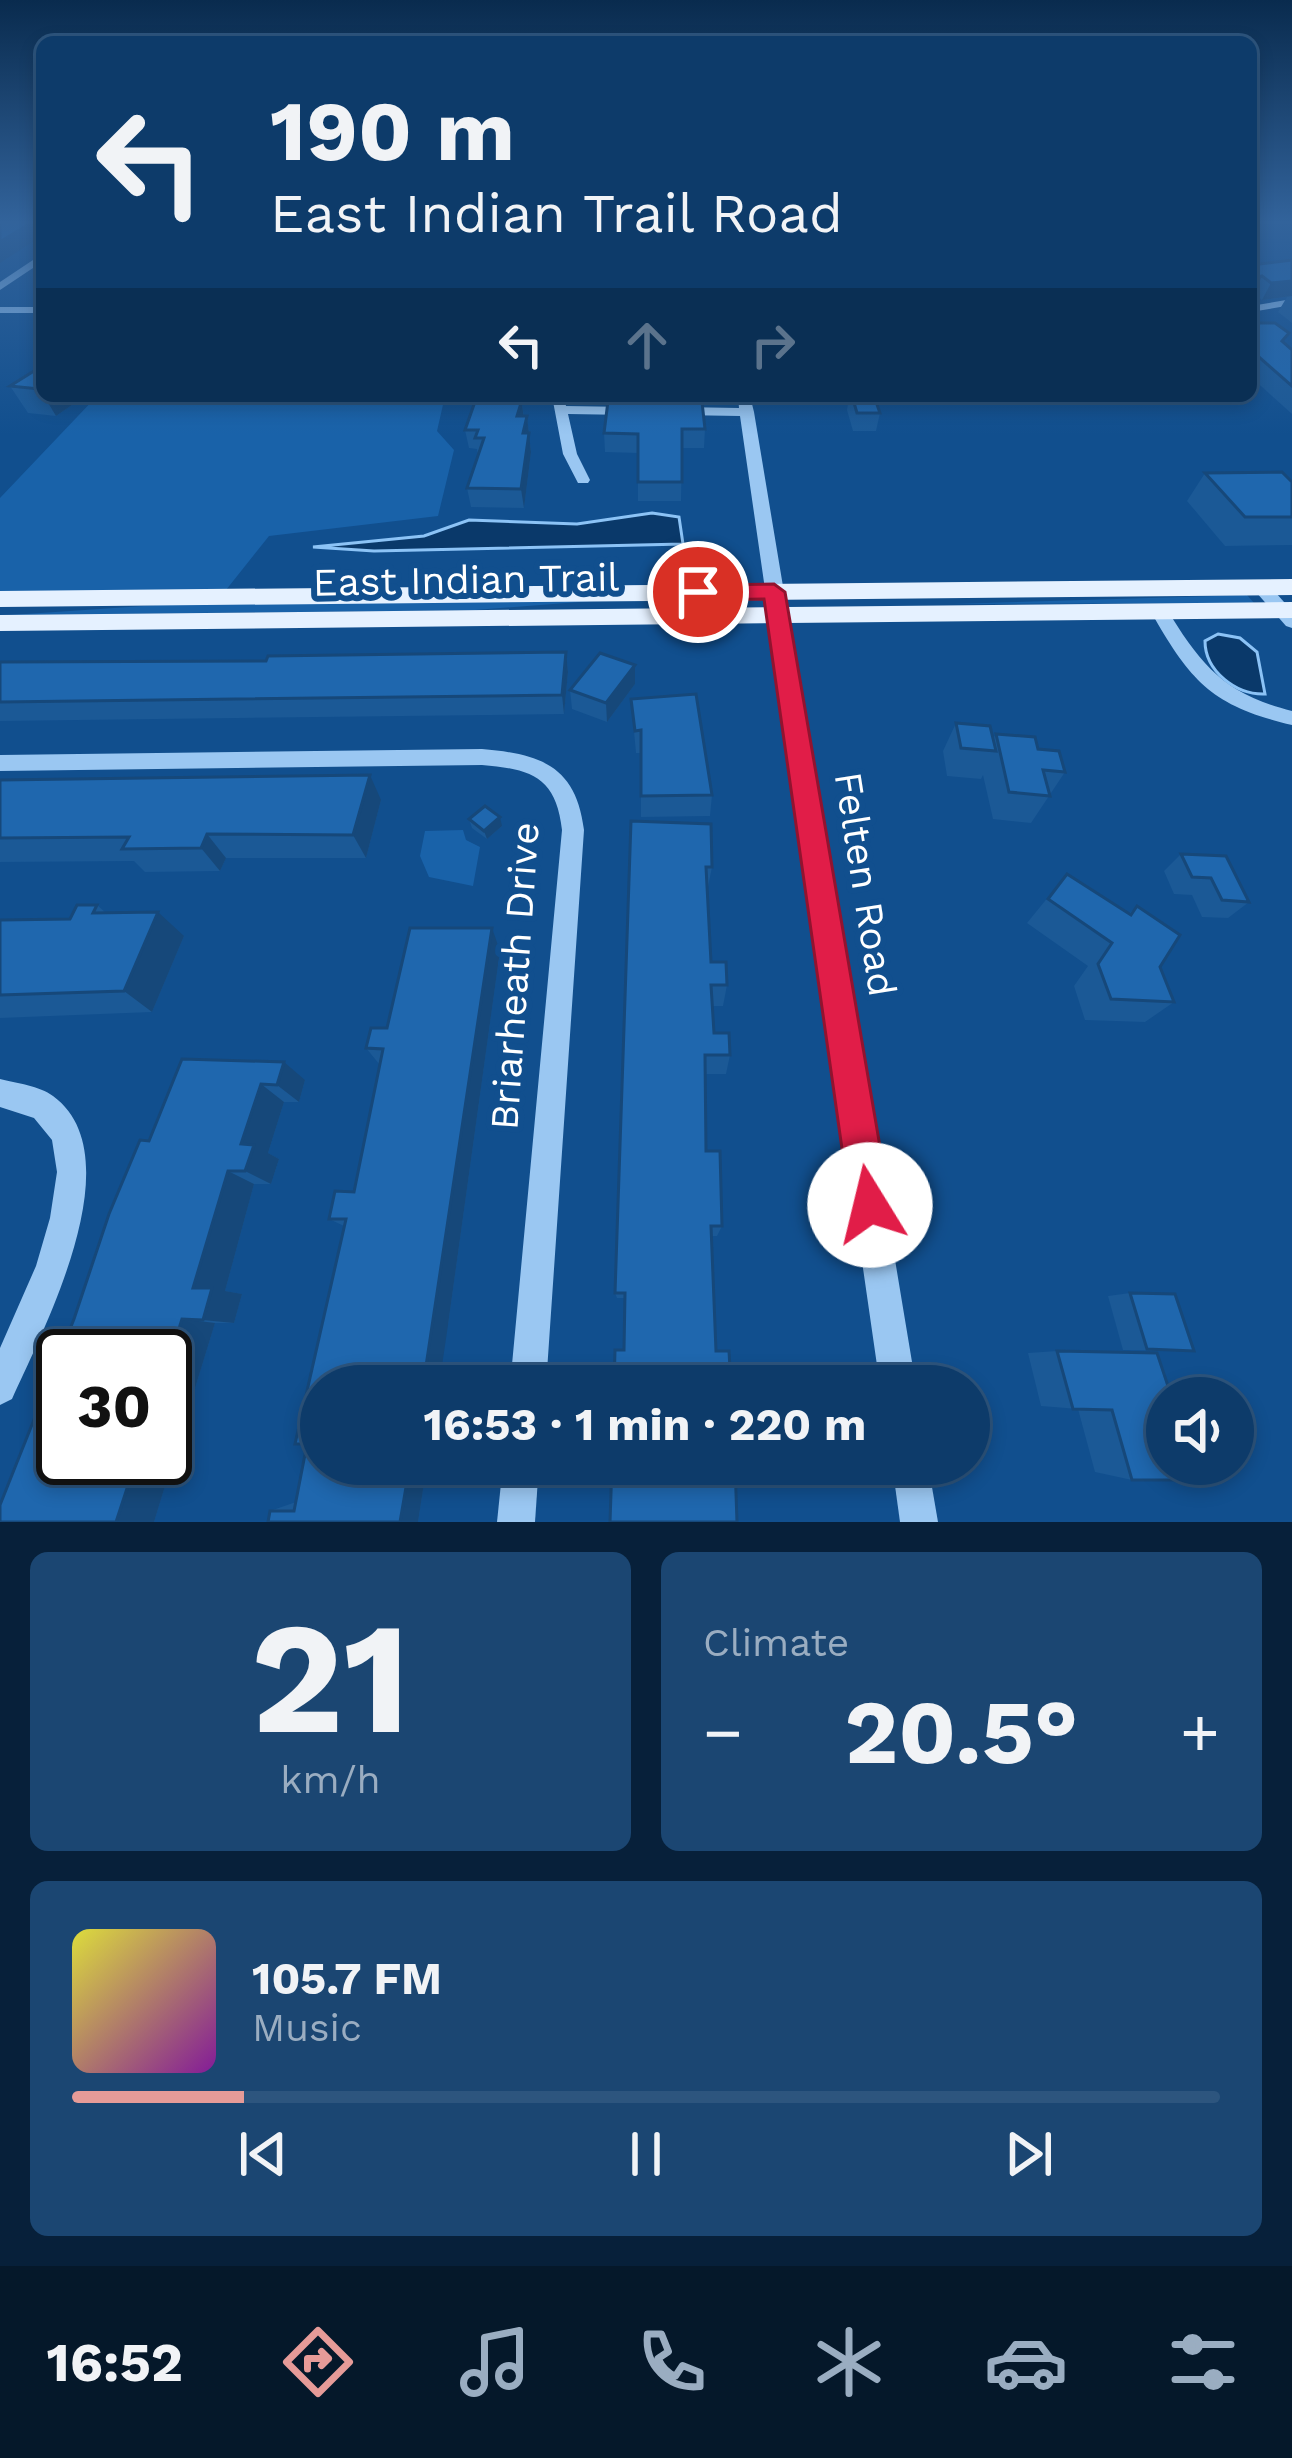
<!DOCTYPE html>
<meta charset="utf-8">
<style>
:root{--surface:#0d3b6a;--page:#1b4672;--text:#f1f3f6;--muted:#9aadc1;--line:#2d557e;--accent:#e69b98}
body{margin:0;font-family:"Work Sans",sans-serif;background:var(--page);color:var(--text);height:100vh;display:flex;flex-direction:column;font-size:45px;white-space:nowrap}
*{box-sizing:border-box;margin:0}
p{font-size:39px;color:var(--muted)}
.icon{flex:none;width:66px;height:66px;fill:none;stroke:currentColor;stroke-width:2;stroke-linecap:round;stroke-linejoin:round}
.map{position:relative;height:1522px;overflow:hidden}
.drawer{display:flex;flex-direction:column;gap:30px;padding:30px;background:#07203a;flex:1}
.drawer>*{flex:none}
.guide{position:absolute;left:36px;top:36px;width:1221px;height:366px;border-radius:18px;box-shadow:0 6px 18px #0003,0 0 0 3px var(--line);background:#0d3b6a;color:var(--text);overflow:hidden}
.buttons{position:absolute;left:1146px;top:1377px;display:grid;gap:24px}
.buttons a{display:grid;place-items:center;width:108px;height:108px;border-radius:50%;background:var(--surface);box-shadow:0 6px 18px #0003,0 0 0 3px var(--line);font-size:60px}
.speed{position:absolute;left:36px;top:1329px;display:flex;gap:24px;font-size:60px;font-weight:700;text-align:center}
.speed>*{display:grid;place-content:center;width:156px;height:156px;border-radius:50%;background:var(--surface);box-shadow:0 6px 18px #0003,0 0 0 3px var(--line);line-height:1}
.speed .limit{border:6px solid #111;border-radius:18px;background:#fff;color:#111}
.pin{position:absolute;display:grid;place-items:center;width:102px;height:102px;color:#fff;margin:-51px;border:6px solid #fff;border-radius:50%;box-shadow:0 3px 12px #0007}
.me{position:absolute;width:132px;margin:-66px;rotate:351deg;stroke-linejoin:round;filter:drop-shadow(0 0 9px #0008)}
.turn{display:flex;align-items:center;gap:42px;height:252px;padding:0 36px;font-size:54px}
.turn .icon{width:156px;height:156px;stroke-width:2.5}
.turn b{display:block;font-size:84px;line-height:102px}
.lanes{display:flex;align-items:center;height:114px;padding:0 36px;background:#0003;justify-content:center;gap:60px;direction:ltr}
.lanes .off{opacity:.35}
.big{font-size:90px;font-weight:700;line-height:1.1}
.drawer .card{flex:1;display:flex;flex-direction:column;justify-content:center;gap:18px;min-width:0;padding:0 42px;border-radius:18px;background:var(--page)}
.drawer .dial{align-items:center;gap:0}
.dial b{font-size:156px;line-height:1}
.song{display:flex;align-items:center;gap:36px}
.cover{width:144px;height:144px;border-radius:18px;background:linear-gradient(135deg,hsl(60 70% 55%),hsl(290 70% 35%))}
.played{height:12px;border-radius:6px;background:linear-gradient(90deg,var(--accent) 15%,var(--line) 15%)}
.keys{display:flex;justify-content:space-around;direction:ltr}
.heat{display:flex;justify-content:space-between;align-items:center;font-size:66px;direction:ltr}
.drawer .tiles{flex:1;display:grid;gap:30px;grid-template-columns:1fr 1fr}
.card:last-child{grid-column:span 2}
.trip{position:absolute;left:300px;top:1365px;width:690px;height:120px;border-radius:60px;background:var(--surface);box-shadow:0 6px 18px #0003,0 0 0 3px var(--line);font-weight:700;line-height:120px;text-align:center}
.dock{display:flex;height:192px;justify-content:space-around;align-items:center;background:#05182a;color:var(--muted)}
.dock .icon{width:84px;height:84px}
.dock .selected{color:var(--accent)}
.dock b{font-size:54px;color:var(--text)}
.map>svg:first-child{display:block}
.green{fill:#1962a9}
.water{fill:#0a396a;stroke:#8cc3f6;stroke-width:3}
.lines{fill:none;stroke-linecap:round;stroke-linejoin:round}
.minor{fill:#9ac7f2;fill-rule:evenodd}
.major{fill:#e5f1ff;fill-rule:evenodd}
.wall{fill:#1b5996}
.shaded-wall{fill:#16487a}
.building{fill:#1f67ae;stroke:#16487a;stroke-width:3}
.route{fill:#e11d48;stroke:#92132f;stroke-width:3}
.labels{text-anchor:middle;stroke-width:12;stroke-linejoin:round;paint-order:stroke}
.street-label{font-size:39px;fill:#fff;stroke:#114f8e}
</style>
<div class="map">
<svg width="1292" height="1522" viewBox="0 0 1292 1522">
<rect width="100%" height="100%" fill="#114f8e"/>
<g class="green">
<polygon points="97,396 445,396 437,431 454,450 438,516 269,536 226,590 0,593 0,498"/>
<polygon points="1247,595 1254,603 953,604"/>
<polygon points="605,600 475,610 11,615 158,605"/>
<polygon points="463,830 466,840 480,847 473,886 429,877 420,856 425,831"/>
</g>
<g class="water">
<polygon points="652,513 679,517 683,544 374,551 313,547 424,536 469,520 577,524"/>
<path d="M1218,634L1240,638L1257,652L1265,694C1236,695 1205,671 1205,641Z"/>
</g>
<g class="lines">
<g class="minor">
<polygon points="42,254 42,262 0,290 0,282"/>
<polygon points="1292,299 1292,305 1251,312 1251,306"/>
<rect x="0" y="307" width="42" height="6"/>
<polygon points="552,396 564,396 566,406 630,407 637,411 630,415 568,414 577,454 590,480 588,483 578,483 563,454"/>
<polygon points="738,396 750,396 754,412 916,1386 880,1386 740,416 680,415 673,411 680,407 739,408"/>
<polygon points="1262,583 1268,584 1292,611 1292,628 1286,626 1256,592 1256,584"/>
<path d="M1160,606L1166,608C1201,665 1224,694 1292,711V725C1212,706 1191,682 1151,612Z"/>
<path d="M482,749C541,754 576,766 584,830L546,1386H510L562,830C556,777 531,769 482,765L0,771V755Z"/>
<path d="M0,1079C16,1083 40,1086 53,1096C135,1156 43,1330 12,1399L0,1405V1348L36,1266L50,1218L57,1172L52,1140L34,1118L0,1107Z"/>
<polygon points="503,1464 539,1464 535,1522 497,1522"/>
<polygon points="892,1464 928,1464 938,1522 900,1522"/>
</g>
<g class="major">
<polygon points="1292,579 1292,595 0,607 0,591"/>
<polygon points="1292,602 1292,618 0,631 0,615"/>
</g>
</g>
<g class="wall">
<polygon points="1292,260 1292,323 1278,312 1287,297 1262,300 1253,293 1251,265"/>
<polygon points="1251,316 1292,350 1292,414 1251,377"/>
<polygon points="42,366 42,396 85,396 56,416 28,413 10,386"/>
<polygon points="474,396 525,396 522,405 524,416 527,416 531,452 524,508 471,507 467,488 478,455 477,449 469,448 465,430 475,403"/>
<polygon points="611,396 700,396 705,429 704,448 682,448 681,501 638,501 638,453 605,452 604,433"/>
<polygon points="849,396 880,413 876,431 853,431 847,410"/>
<polygon points="1205,473 1292,482 1292,545 1225,546 1187,501"/>
<polygon points="566,652 568,672 564,714 0,721 0,662 266,661"/>
<polygon points="635,684 607,722 572,709 570,690"/>
<polygon points="631,699 712,795 710,816 641,817 641,753 636,753"/>
<polygon points="956,723 993,739 996,734 1038,749 1065,772 1031,823 993,819 983,775 981,779 947,776 943,751"/>
<polygon points="0,780 381,800 366,858 226,858 220,871 145,872 134,861 0,862"/>
<polygon points="469,819 502,826 487,839 472,828"/>
<polygon points="631,821 712,867 707,892 711,962 727,985 723,1006 712,1006 714,1033 730,1055 726,1074 705,1074 706,1151 722,1226 717,1236 712,1236 624,1350 625,1298 617,1298 615,1293"/>
<polygon points="1181,854 1249,902 1228,918 1202,917 1192,895 1174,894 1164,871"/>
<polygon points="1067,874 1129,914 1137,906 1174,1002 1145,1022 1085,1020 1074,986 1088,966 1027,923"/>
<polygon points="97,905 106,913 184,936 152,1012 0,1018 0,920 70,919"/>
<polygon points="500,951 448,1325 321,1464 427,1464 418,1522 270,1511 296,1502 307,1444 344,1226 329,1219 354,1192 380,1065 366,1048 387,1028"/>
<polygon points="182,1059 305,1080 299,1102 284,1102 268,1153 279,1159 271,1184 254,1184 225,1291 242,1294 234,1323 215,1323 154,1522 0,1522"/>
<polygon points="1130,1293 1194,1351 1123,1350 1108,1296"/>
<polygon points="1057,1351 1157,1353 1132,1480 1095,1472 1078,1409 1041,1406 1028,1353"/>
</g>
<g class="shaded-wall">
<polygon points="32,222 42,222 42,236 0,263 0,242"/>
<polygon points="1262,276 1253,293 1251,293 1251,279"/>
<polygon points="1292,281 1292,296 1262,300 1271,283"/>
<polygon points="44,396 85,396 56,416"/>
<polygon points="518,396 525,396 522,405 524,418 517,416"/>
<polygon points="527,416 531,452 524,508 521,489 523,433"/>
<polygon points="566,652 568,672 564,714 562,695"/>
<polygon points="635,665 635,684 607,722 606,703"/>
<polygon points="370,775 381,800 366,858 353,835"/>
<polygon points="500,817 502,826 487,839 484,831"/>
<polygon points="207,834 226,858 220,871 201,848"/>
<polygon points="158,912 184,936 152,1012 124,991"/>
<polygon points="492,928 500,951 448,1325 439,1386 423,1386"/>
<polygon points="284,1062 305,1080 299,1102 277,1085"/>
<polygon points="261,1084 284,1102 268,1153 279,1159 271,1184 245,1171 241,1144"/>
<polygon points="228,1171 254,1184 225,1291 242,1294 234,1323 203,1320 193,1288"/>
<polygon points="182,1319 215,1323 154,1522 116,1522 137,1458 165,1458 165,1373"/>
<polygon points="410,1464 427,1464 418,1522 400,1522"/>
</g>
<g class="building">
<polygon points="0,222 32,222 0,242"/>
<polygon points="1292,260 1292,281 1271,283 1262,276 1251,279 1251,265"/>
<polygon points="1251,316 1259,323 1275,323 1289,333 1282,341 1292,350 1292,386 1251,350"/>
<polygon points="42,366 42,387 39,389 10,386"/>
<polygon points="477,396 518,396 517,400 522,400 517,416 527,416 523,433 529,433 521,489 467,488 484,438 475,438 478,430 465,430"/>
<polygon points="852,396 874,396 880,413 857,413"/>
<polygon points="608,401 702,402 705,429 682,429 682,482 638,482 638,434 604,433"/>
<polygon points="1282,472 1292,482 1292,517 1245,517 1205,473"/>
<polygon points="566,652 562,695 0,702 0,662 266,661 268,656"/>
<polygon points="600,653 635,665 606,703 570,690"/>
<polygon points="696,694 712,795 641,796 641,730 635,731 631,699"/>
<polygon points="956,723 990,726 996,751 961,748"/>
<polygon points="996,734 1035,737 1038,749 1059,751 1065,772 1043,770 1050,796 1009,792"/>
<polygon points="370,775 353,835 207,834 201,848 122,849 129,837 0,838 0,780"/>
<polygon points="485,806 500,817 484,831 469,819"/>
<polygon points="631,821 711,824 712,867 706,867 711,962 726,962 727,985 711,985 714,1033 729,1033 730,1055 705,1055 706,1151 720,1151 722,1226 711,1226 716,1351 729,1351 731,1386 614,1386 615,1350 624,1350 625,1293 615,1293"/>
<polygon points="1181,854 1226,856 1249,902 1222,900 1211,878 1192,877"/>
<polygon points="1067,874 1131,915 1137,906 1180,935 1160,967 1174,1002 1111,999 1098,964 1112,943 1048,899"/>
<polygon points="77,905 97,905 93,913 158,912 124,991 0,995 0,920 70,919"/>
<polygon points="410,928 492,928 423,1386 321,1386 321,1464 410,1464 400,1522 268,1522 270,1511 294,1511 307,1444 295,1444 346,1219 329,1219 335,1191 354,1192 383,1049 366,1048 371,1028 387,1028"/>
<polygon points="182,1059 284,1062 277,1085 261,1084 241,1144 254,1145 245,1171 228,1171 193,1288 212,1288 203,1320 182,1319 165,1373 165,1356 63,1356 63,1458 137,1458 116,1522 0,1522 0,1505 74,1319 109,1214 140,1140 149,1141"/>
<polygon points="1130,1293 1175,1294 1194,1351 1147,1349"/>
<polygon points="1057,1351 1157,1353 1172,1398 1167,1398 1167,1464 1194,1464 1199,1480 1132,1480 1112,1410 1073,1409"/>
<polygon points="612,1464 735,1464 737,1522 610,1522"/>
</g>
<linearGradient id="sky" x2="0" y2="1"><stop stop-color="#092b4e"/><stop offset="0.51" stop-color="#32639b"/><stop offset="1" stop-color="#32639b" stop-opacity="0"/></linearGradient>
<rect width="1292" height="435" fill="url(#sky)"/>
<polygon class="route" points="774,584 785,592 890,1205 884,1220 870,1226 855,1220 850,1205 764,599 698,600 687,592 698,585"/>
<g class="labels">
<g class="street-label">
<text transform="translate(466 579) rotate(-1)" y="14">East Indian Trail</text>
<text transform="translate(866 884) rotate(81)" y="14">Felten Road</text>
<text transform="translate(514 976) rotate(-86)" y="14">Briarheath Drive</text>
</g>
</g>
</svg>
<div class="buttons">
<a><svg class="icon" aria-label="sound" viewBox="0 0 24 24"><path d="M4 9h4l5-4v14l-5-4H4zM17 9q2 3 0 6"/></svg></a>
</div>
<div class="speed"><div class="limit">30</div></div>
<div class="pin" style="left:698px;top:592px;background:#d93025"><svg class="icon" aria-label="arrive" viewBox="0 0 24 24"><path d="M6 21V4h12l-3 4 3 4H6"/></svg></div>
<svg class="me" style="left:870px;top:1205px" viewBox="-20 -20 40 40"><circle r="19" fill="#fff"/><path d="M0-13L10 11 0 6-10 11z" fill="#e11d48"/></svg>
<div class="trip">16:53 · 1 min · 220 m</div>
<div class="guide">
<div class="turn"><svg class="icon" aria-label="left" viewBox="0 0 24 24"><path d="M17 20v-9H6M10 6l-5 5 5 5"/></svg><div><b>190 m</b>East Indian Trail Road</div></div>
<div class="lanes"><svg class="icon" aria-label="left" viewBox="0 0 24 24"><path d="M17 20v-9H6M10 6l-5 5 5 5"/></svg><svg class="icon off" aria-label="ahead" viewBox="0 0 24 24"><path d="M12 20V5M6 11l6-6 6 6"/></svg><svg class="icon off" aria-label="right" viewBox="0 0 24 24"><path d="M7 20v-9h11M14 6l5 5-5 5"/></svg></div>
</div>
</div>
<section class="drawer">
<div class="tiles">
<div class="card dial"><b>21</b><p>km/h</p></div>
<div class="card"><p>Climate</p>
<div class="heat"><a>−</a><b class="big">20.5°</b><a>+</a></div>
</div>
<div class="card">
<div class="song"><i class="cover"></i><div><b>105.7 FM</b><p>Music</p></div></div>
<div class="played"></div>
<div class="keys"><svg class="icon" aria-label="previous" viewBox="0 0 24 24"><path d="M18 5L8 12l10 7zM5 5v14"/></svg><svg class="icon" aria-label="pause" viewBox="0 0 24 24"><path d="M8 5v14M16 5v14"/></svg><svg class="icon" aria-label="next" viewBox="0 0 24 24"><path d="M6 5l10 7-10 7zM19 5v14"/></svg></div>
</div>
</div>
</section>
<nav class="dock">
<b>16:52</b>
<svg class="icon selected" aria-label="directions" viewBox="0 0 24 24"><path d="M12 3l9 9-9 9-9-9zM9 14v-3h6M13 9l2 2-2 2"/></svg>
<svg class="icon" aria-label="music" viewBox="0 0 24 24"><path d="M9 18V5l10-2v13"/><circle cx="6" cy="18" r="3"/><circle cx="16" cy="16" r="3"/></svg>
<svg class="icon" aria-label="phone" viewBox="0 0 24 24"><path d="M5 4h4l2 5-3 2q2 4 5 5l2-3 5 2v4C11 20 4 13 5 4z"/></svg>
<svg class="icon" aria-label="climate" viewBox="0 0 24 24"><path d="M12 3v18M4 7l16 10M4 17L20 7"/></svg>
<svg class="icon" aria-label="car" viewBox="0 0 24 24"><path d="M5 17H2v-5l4-1 3-4h7l3 4 3 1v5h-3M9 17h6M6 11h13"/><circle cx="7" cy="17" r="2"/><circle cx="17" cy="17" r="2"/></svg>
<svg class="icon" aria-label="filters" viewBox="0 0 24 24"><path d="M4 7h16M4 17h16"/><circle cx="9" cy="7" r="2"/><circle cx="15" cy="17" r="2"/></svg>
</nav>
